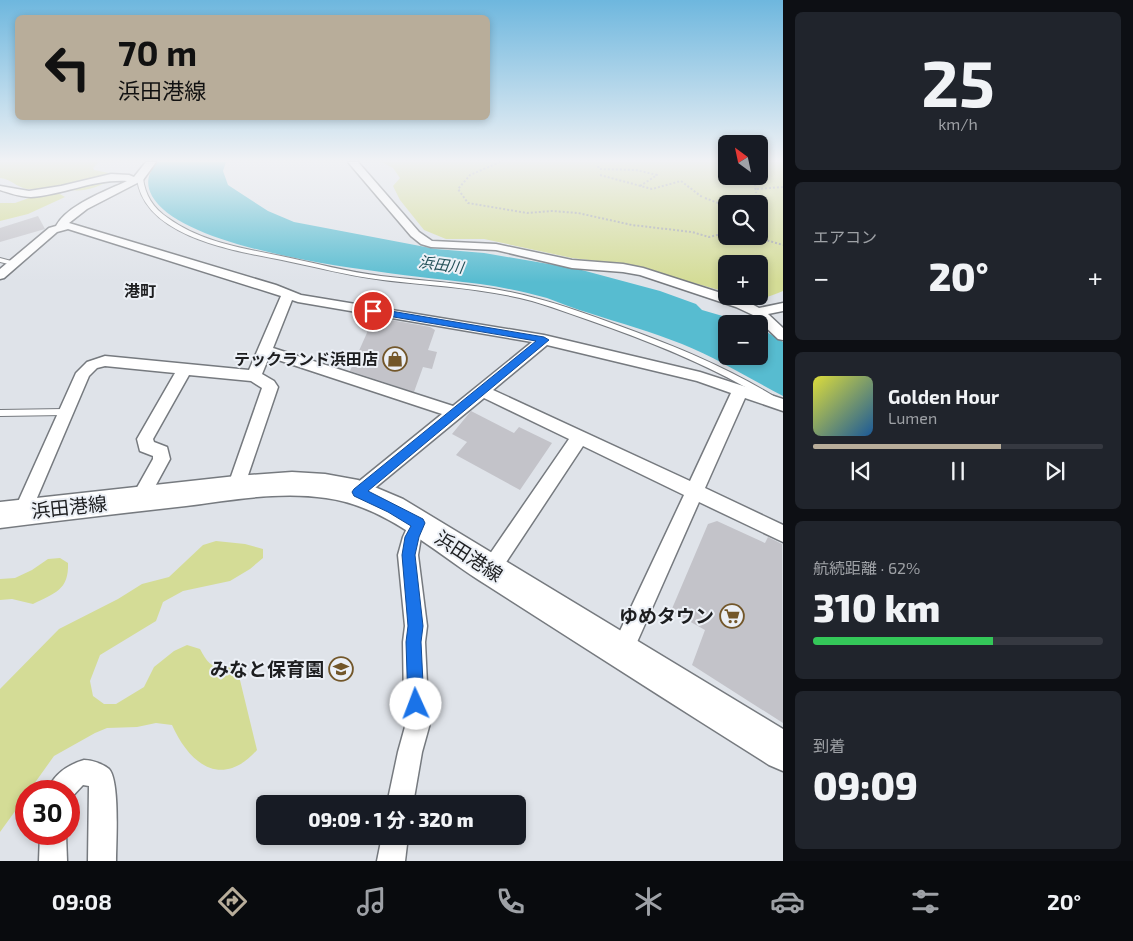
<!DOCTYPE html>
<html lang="ja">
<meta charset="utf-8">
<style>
:root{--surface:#171b24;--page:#20242c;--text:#f1f3f6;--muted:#9ea1a6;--line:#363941;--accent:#b8ad9a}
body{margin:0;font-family:"Exo 2","Noto Sans JP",sans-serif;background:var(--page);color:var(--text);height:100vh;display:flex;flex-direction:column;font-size:19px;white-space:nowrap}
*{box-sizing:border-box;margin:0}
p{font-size:16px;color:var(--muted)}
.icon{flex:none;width:28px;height:28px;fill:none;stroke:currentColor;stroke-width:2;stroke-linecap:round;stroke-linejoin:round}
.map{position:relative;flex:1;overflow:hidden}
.drawer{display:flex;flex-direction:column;gap:12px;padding:12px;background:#0d0f14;width:350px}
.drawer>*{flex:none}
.guide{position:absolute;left:15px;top:15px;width:475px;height:105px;border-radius:8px;box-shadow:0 2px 8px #0003;background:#b8ad9a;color:#111;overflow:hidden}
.needle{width:32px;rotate:327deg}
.controls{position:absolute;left:718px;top:135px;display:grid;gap:10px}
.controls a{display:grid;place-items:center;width:50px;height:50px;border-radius:8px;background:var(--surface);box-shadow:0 2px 8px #0003;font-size:25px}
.speed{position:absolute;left:15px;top:780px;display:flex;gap:10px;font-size:25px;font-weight:700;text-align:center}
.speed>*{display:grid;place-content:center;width:65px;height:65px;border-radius:50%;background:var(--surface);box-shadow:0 2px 8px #0003;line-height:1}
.speed .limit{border:8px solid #d22;background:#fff;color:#111}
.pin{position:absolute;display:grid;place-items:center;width:42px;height:42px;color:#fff;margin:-21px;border:2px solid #fff;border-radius:50%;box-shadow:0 1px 5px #0007}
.me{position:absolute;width:55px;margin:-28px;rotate:358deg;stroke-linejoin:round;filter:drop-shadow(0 0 4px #0008)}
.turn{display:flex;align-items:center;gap:18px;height:105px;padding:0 20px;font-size:22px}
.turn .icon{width:65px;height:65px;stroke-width:2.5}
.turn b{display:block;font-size:35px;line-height:42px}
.big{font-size:38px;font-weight:800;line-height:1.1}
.drawer .tile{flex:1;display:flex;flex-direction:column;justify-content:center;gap:8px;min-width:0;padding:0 18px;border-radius:8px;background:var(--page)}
.drawer .dial{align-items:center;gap:0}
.dial b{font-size:65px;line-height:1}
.song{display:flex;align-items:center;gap:15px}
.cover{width:60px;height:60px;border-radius:8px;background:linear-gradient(135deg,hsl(60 70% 55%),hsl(210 70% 35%))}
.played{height:5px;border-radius:2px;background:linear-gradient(90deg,var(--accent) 65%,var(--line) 65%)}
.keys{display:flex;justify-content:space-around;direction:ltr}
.heat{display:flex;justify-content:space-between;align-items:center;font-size:28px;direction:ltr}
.charge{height:8px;border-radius:4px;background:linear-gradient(90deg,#34c759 62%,var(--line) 0)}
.trip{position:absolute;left:256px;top:795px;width:270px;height:50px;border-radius:8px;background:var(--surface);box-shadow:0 2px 8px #0003;font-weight:800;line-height:50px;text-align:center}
.tabs{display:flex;height:80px;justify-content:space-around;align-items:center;background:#090b0e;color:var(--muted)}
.tabs .icon{width:35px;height:35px}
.tabs .on{color:var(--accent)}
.tabs b{font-size:22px;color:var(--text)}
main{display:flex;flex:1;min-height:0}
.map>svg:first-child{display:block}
.green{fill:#d4dc96;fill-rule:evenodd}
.water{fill:#57bcd0}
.building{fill:#c3c3c9}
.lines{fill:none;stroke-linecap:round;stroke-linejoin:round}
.lane-casing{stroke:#767a7f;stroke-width:2}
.street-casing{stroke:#767a7f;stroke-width:3}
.primary-casing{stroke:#767a7f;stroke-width:3}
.path{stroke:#a4a7ac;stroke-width:2;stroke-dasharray:2 2;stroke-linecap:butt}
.lane{fill:#fff;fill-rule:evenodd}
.street{fill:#fff;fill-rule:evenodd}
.primary{fill:#fff;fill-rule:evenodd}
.route{fill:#1a73e8;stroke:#114b97}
.labels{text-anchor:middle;stroke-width:4;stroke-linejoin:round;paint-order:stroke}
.far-water-label{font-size:15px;font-style:italic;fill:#214e56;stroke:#ecf0f6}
.far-quarter-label{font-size:16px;font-weight:bold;fill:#1d1e20;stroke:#ecf0f6}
.poi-label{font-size:16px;font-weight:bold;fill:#1d1e20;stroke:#ecf0f6;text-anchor:end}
.near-street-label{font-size:19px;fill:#1d1e20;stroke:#ecf0f6}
.near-poi-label{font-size:19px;font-weight:bold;fill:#1d1e20;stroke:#ecf0f6;text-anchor:end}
</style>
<main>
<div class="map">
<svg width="783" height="861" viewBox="0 0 783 861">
<rect width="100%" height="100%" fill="#dfe3e9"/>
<g class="green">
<path d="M0,162H99L93,168L94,170L109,173L114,176L112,180C99,186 86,192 71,190C65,189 61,187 56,187C45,188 31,192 21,187C13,184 10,179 0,178Z"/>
<path d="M382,162H726V176H759V162H783V291C767,298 755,302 738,296H759V264H726V292L630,265L572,258L484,239H446L424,230L400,200L393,186L400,178L393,168ZM726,204H759V236H726Z"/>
<polygon points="58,193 65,197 28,214 0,221 0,203 15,203 40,194"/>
<path d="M216,541L245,544L263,549V558L250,569L230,581L183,591L163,602L156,621L100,655L90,681L93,696L104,704H116L144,687L154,667L174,651L187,645L200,649C208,664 212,669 229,667L239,676L257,750C222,789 190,765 172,725L156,723L137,727L107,728L95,733L54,756L29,791H26V796L0,832V689L59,629L118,599L142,584L169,577L203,545Z"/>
<path d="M60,558L68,563C69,590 55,593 33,604L12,599L0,600V579L15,578L32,570L48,559Z"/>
</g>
<path class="water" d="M158,162H226L223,171L228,185L268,211L294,222L436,249L484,253L578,269L660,291L696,304L702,310L750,324H726V356H759V327L783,342V396C750,379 717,358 682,344C652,332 620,323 589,313C575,309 561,303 547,298C525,292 502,287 480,284C410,275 187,257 152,196C145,183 148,172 158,162Z"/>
<g class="building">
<polygon points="38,216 45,229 0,242 0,228"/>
<polygon points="374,317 430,327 435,330 428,350 437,352 432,369 423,367 414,392 350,371"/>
<polygon points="471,411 514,433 519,427 552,443 520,490 456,455 467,442 452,434"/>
<polygon points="717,521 765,543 768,537 782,544 783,723 692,665 705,630 671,611 708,524"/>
</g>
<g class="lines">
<g class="lane-casing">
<g id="lane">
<path d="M140,176L143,178C145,195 153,208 168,218C201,242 242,248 281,256C315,263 348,272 381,276C433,282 485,284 535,298C563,305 590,315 617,325C672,345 725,366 775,397L776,399L772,402L769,401C719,370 666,348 611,328C585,319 559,309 532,301C484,288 432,286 383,280C349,276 316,267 282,260C236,251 143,237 137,178Z"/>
<polygon points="0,258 15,262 16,263 13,265 0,262"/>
<polygon points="64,409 68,412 64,415 0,416 0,410"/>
</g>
</g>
<g class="street-casing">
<g id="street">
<path d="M146,162H156L143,180L87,209L69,223L276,285L301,295L544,335L700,372L783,399V411L745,398L705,488L783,525V542L699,502L630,658L622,661L614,658L611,650L684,495L583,446L497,576L490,579L483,576L480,570L483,564L569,439L484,398L364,497L358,499L352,497L349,492L352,487L442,414L269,357L262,374L274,381L278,387L242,493L236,495L230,493L227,488L262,388L251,381L189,375L153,439L154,442L167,447L170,459L145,505L139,508L133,505L130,500L153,459V456L140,451L137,439L175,373L105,366L97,368L89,376L28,519L22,521L16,519L13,513L76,373L87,362L105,356L249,370L281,296L68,229L57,232L4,278L0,279V269L49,228L56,226C67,205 106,191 127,181C94,179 63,195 31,197C21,197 9,193 0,190V186L29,191L61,186L111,174L129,175L134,177ZM292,300L298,302L532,342L453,406L273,348ZM547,345L697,381L731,393L690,481L493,390Z"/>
<polygon points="348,162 358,162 419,232 432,241 496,244 572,260 623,264 643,268 746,301 759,308 783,303 783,311 768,314 783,328 783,340 778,339 753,315 736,307 640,275 623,272 572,268 496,250 431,247 421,244 411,236"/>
<polygon points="419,515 426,517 428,523 421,537 418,555 427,626 425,642 428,705 432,716 422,752 413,804 387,804 398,752 408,716 404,705 403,642 405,626 398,555 403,537 412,517"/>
<path d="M84,760C92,760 103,764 109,769C120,781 116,843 116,861H88L89,786L83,785L69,800V791H47C54,774 67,765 84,760Z"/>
<polygon points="40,834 66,834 67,861 39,861"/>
<polygon points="382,836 408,836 405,861 377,861"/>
</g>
</g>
<g class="primary-casing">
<path id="primary" d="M292,472L325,474L358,480L403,499L783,729V771L769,765C674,705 580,645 485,584C435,553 387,506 326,498C280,491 232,500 186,506C124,513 62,520 0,528V502L236,476Z"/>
</g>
<g class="path">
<polyline points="500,162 470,175 458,189 468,203 527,213 552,211 578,213 632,225 692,232 709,237 726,233"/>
<polyline points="759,164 761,166"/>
<polyline points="598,166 599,169 636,170 657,175 640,186"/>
<polyline points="600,175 652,189 681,181 702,197"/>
<polyline points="754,176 756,193"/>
<polyline points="757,189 783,187"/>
<polyline points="705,198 726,206"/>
<polyline points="752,236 783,245"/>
</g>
<use href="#lane" class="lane"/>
<use href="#street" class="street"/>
<use href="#primary" class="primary"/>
</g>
<linearGradient id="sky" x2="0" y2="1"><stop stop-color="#6eb7de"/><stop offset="0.57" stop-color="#f1f2f5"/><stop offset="1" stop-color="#f1f2f5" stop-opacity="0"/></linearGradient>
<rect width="783" height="282" fill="url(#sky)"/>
<polygon class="route" points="373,308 544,337 549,340 368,491 423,519 425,523 419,537 415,555 423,626 421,642 424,704 422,710 416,713 410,710 408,704 406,642 408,626 402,555 405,537 411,526 388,512 354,496 352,492 354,489 536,341 370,313 370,309"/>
<defs>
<g id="shop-ring" transform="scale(1.25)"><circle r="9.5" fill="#ecf0f6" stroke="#73572a" stroke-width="1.5"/><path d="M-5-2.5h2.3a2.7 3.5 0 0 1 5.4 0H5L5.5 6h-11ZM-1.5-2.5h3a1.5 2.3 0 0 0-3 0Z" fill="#73572a"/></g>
<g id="supermarket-ring" transform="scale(1.25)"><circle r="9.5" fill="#ecf0f6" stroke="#73572a" stroke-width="1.5"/><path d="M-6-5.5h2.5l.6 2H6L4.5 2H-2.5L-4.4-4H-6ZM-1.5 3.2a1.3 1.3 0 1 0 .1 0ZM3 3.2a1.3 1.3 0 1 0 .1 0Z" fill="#73572a"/></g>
<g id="school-ring" transform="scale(1.25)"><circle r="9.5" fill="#ecf0f6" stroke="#73572a" stroke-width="1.5"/><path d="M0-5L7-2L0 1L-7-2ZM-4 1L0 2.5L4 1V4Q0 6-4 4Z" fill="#73572a"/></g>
</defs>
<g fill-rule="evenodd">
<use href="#shop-ring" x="395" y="359"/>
<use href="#supermarket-ring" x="732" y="616"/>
<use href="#school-ring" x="341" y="669"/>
</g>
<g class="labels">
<g class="far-water-label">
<text transform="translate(441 265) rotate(8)" y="5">浜田川</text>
</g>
<g class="far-quarter-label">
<text x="140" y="297">港町</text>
</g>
<g class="poi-label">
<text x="378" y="365">テックランド浜田店</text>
</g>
<g class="near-street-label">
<text transform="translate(69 507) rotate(-6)" y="7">浜田港線</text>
<text transform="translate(469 556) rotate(33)" y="7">浜田港線</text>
</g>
<g class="near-poi-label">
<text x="714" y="623">ゆめタウン</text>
<text x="324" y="676">みなと保育園</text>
</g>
</g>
</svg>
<div class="controls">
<a><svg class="needle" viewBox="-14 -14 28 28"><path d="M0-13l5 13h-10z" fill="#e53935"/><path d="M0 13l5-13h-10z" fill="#9ea1a6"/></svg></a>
<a><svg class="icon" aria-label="search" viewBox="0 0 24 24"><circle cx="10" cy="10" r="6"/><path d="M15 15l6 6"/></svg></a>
<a>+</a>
<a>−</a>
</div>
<div class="speed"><div class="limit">30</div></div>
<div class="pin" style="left:373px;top:311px;background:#d93025"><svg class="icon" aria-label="arrive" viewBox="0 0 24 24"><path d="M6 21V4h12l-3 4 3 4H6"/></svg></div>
<svg class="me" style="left:416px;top:704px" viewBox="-20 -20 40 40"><circle r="19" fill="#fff"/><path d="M0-13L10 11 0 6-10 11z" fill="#1a73e8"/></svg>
<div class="trip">09:09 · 1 分 · 320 m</div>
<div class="guide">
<div class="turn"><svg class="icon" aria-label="left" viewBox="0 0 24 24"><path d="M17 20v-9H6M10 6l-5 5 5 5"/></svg><div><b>70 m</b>浜田港線</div></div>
</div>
</div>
<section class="drawer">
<div class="tile dial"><b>25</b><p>km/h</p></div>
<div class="tile"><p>エアコン</p>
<div class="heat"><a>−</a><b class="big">20°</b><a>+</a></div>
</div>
<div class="tile">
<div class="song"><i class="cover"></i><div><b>Golden Hour</b><p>Lumen</p></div></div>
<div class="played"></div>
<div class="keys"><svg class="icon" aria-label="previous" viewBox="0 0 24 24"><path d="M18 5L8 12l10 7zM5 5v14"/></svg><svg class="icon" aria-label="pause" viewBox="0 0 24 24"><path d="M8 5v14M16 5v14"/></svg><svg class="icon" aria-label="next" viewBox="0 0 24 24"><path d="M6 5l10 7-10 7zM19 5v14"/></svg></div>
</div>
<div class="tile"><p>航続距離 · 62%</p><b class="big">310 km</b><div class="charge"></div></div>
<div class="tile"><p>到着</p><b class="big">09:09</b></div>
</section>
</main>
<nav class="tabs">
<b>09:08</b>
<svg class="icon on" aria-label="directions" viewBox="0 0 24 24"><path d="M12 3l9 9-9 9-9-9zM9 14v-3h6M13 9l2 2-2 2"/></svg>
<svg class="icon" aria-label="music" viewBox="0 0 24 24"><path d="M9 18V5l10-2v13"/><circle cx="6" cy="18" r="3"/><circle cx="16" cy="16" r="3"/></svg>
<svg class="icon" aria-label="phone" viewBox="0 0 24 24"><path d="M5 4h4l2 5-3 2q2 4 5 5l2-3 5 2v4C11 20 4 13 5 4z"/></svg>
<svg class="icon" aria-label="climate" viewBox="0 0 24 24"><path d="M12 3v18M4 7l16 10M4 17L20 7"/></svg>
<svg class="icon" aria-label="car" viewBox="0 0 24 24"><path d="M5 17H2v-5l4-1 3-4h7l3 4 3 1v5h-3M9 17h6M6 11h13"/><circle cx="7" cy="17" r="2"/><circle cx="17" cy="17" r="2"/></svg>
<svg class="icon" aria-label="filters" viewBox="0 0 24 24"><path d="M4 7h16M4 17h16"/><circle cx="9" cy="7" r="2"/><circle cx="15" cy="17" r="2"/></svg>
<b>20°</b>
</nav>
